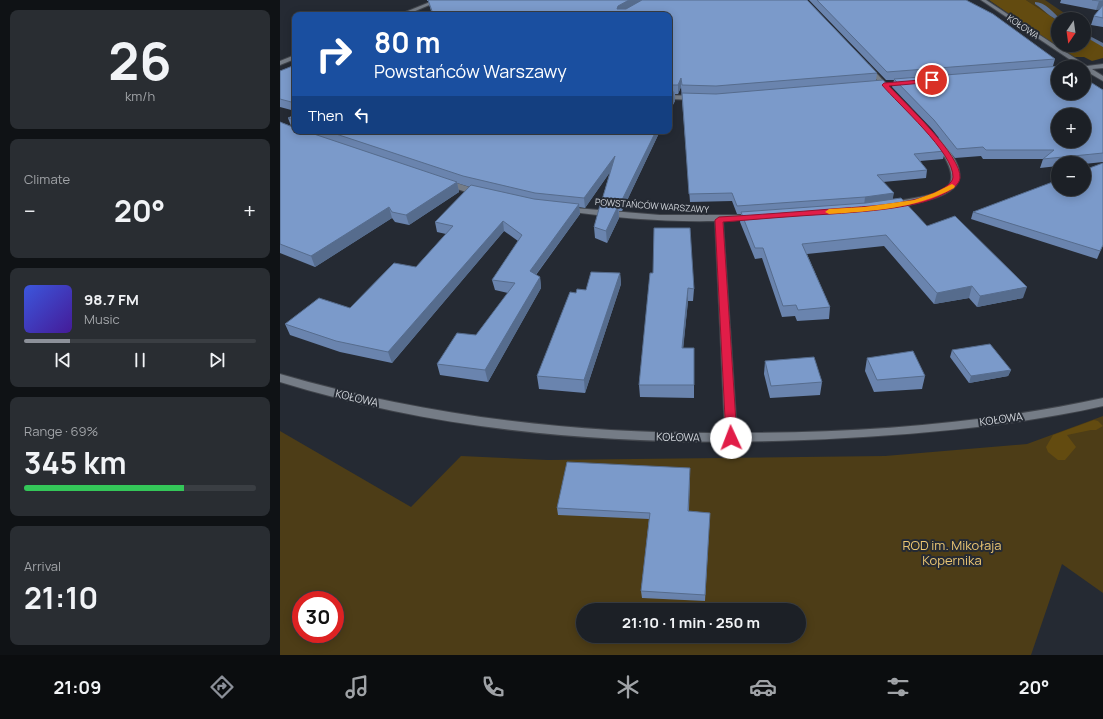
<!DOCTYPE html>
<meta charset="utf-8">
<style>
:root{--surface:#1c2026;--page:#292d32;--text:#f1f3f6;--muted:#a0a3a7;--line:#3a3e43;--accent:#8c9099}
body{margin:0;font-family:Manrope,sans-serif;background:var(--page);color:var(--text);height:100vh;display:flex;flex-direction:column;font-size:15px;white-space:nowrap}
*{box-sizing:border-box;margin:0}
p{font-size:13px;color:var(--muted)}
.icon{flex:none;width:22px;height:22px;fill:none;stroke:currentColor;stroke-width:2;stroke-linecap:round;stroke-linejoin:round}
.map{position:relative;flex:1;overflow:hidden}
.sheet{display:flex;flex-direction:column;gap:10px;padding:10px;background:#0f1215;width:280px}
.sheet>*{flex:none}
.top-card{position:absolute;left:12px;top:12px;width:380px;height:122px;border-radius:8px;box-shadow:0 2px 10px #0003,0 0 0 1px var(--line);background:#1a4fa0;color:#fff;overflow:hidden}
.needle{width:26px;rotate:193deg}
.tools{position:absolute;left:771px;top:12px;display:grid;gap:8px}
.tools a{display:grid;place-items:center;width:40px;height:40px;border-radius:50%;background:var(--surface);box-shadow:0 2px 10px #0003,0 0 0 1px var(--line);font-size:20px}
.speed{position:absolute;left:12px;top:591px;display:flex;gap:8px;font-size:20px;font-weight:700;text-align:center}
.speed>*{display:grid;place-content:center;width:52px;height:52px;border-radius:50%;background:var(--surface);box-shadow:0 2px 10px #0003,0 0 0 1px var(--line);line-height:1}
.speed .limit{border:6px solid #d22;background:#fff;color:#111}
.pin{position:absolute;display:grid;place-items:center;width:34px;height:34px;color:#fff;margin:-17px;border:2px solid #fff;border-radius:50%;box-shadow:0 1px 4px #0007}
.me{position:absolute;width:44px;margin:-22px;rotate:358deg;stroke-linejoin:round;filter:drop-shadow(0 0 3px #0008)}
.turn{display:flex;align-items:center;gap:14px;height:84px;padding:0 16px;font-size:18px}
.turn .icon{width:52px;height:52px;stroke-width:2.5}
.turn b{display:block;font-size:28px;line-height:34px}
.then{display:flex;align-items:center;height:38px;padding:0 16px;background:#0003;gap:8px;font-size:15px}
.big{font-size:30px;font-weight:700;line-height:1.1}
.sheet .card{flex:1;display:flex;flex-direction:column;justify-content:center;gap:6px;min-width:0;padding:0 14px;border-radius:8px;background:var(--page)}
.sheet .dial{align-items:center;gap:0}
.dial b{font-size:52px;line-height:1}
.song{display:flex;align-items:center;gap:12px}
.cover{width:48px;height:48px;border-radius:6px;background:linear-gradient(135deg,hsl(230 70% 55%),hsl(260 70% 35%))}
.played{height:4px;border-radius:2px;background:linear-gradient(90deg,var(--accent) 20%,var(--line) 20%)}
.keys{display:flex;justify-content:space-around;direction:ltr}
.heat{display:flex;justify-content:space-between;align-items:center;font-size:22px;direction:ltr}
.charge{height:6px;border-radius:3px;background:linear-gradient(90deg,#34c759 69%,var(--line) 0)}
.trip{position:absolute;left:296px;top:603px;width:230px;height:40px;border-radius:20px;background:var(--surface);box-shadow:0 2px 10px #0003,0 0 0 1px var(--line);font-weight:700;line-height:40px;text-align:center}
.menu{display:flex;height:64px;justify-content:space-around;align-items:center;background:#0b0d0f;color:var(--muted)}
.menu .icon{width:28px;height:28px}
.menu .current{color:var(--accent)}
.menu b{font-size:18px;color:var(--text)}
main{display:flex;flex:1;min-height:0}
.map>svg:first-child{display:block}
.green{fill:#4d3d17;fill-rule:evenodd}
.forest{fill:#634b10}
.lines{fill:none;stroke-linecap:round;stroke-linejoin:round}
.stream{fill:#5c7090;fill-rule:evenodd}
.minor-casing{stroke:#41454c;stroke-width:2}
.tertiary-casing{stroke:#41454c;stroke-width:2}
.minor{fill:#757c86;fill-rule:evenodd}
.tertiary{fill:#757c86;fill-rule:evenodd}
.wall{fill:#6a84ae}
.shaded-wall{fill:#566c8d}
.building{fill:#7b9aca;stroke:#566c8d;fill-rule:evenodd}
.route{fill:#e11d48;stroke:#92132f}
.slow{fill:#f59e0b}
.labels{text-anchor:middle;stroke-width:4;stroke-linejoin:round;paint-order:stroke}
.far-street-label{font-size:9px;fill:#d1d5db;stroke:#252a33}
.street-label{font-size:11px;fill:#d1d5db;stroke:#252a33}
.near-park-label{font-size:13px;fill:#eac573;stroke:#252a33}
</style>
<main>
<section class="sheet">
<div class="card dial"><b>26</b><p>km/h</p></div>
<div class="card"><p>Climate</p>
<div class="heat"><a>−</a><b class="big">20°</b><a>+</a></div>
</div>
<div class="card">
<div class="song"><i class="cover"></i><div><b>98.7 FM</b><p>Music</p></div></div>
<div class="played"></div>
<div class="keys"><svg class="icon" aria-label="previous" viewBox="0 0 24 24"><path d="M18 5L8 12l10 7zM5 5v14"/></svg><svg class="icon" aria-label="pause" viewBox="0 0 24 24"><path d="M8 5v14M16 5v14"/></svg><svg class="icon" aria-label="next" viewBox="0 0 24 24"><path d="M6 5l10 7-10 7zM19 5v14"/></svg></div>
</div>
<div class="card"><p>Range · 69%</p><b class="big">345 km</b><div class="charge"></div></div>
<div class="card"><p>Arrival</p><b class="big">21:10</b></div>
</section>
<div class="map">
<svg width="823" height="655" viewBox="0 0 823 655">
<rect width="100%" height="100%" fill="#252a33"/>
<g class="green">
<polygon points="746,0 765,0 793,19 778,19 778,21"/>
<path d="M823,416V593L782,564L751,655H0V431L131,507L181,456L268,460L605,456L747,444ZM21,600H55V634H21ZM303,610H519V636H303Z"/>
</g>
<g class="forest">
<polygon points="709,0 746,0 778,21 778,45 804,45 804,36 823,46 823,58 812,61 804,57 792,57"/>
<polygon points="814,420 818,421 823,426 816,430 811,430 787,435 796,447 785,460 778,460 768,452 766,447 773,435"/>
</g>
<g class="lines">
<g class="stream">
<path d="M755,2C765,2 774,13 780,19H778V20C771,18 763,9 755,4Z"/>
<polygon points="804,33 823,43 823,47 804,36"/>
</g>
<g class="minor-casing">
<g id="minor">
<polygon points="701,0 706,0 807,66 823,64 823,68 812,69 823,76 823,81 804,70 804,67 801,67"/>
<polygon points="585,65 589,65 611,89 611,91 607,91 585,67"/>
<polygon points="389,95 415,96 418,98 415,100 389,99"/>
<path d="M654,138H660C687,171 690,190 644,201C634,204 620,209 610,207V203C656,192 696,197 653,140Z"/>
<polygon points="164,181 170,181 202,191 203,193 202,195 196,195 164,185"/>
<path d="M283,207L380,215H476L477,217L476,219H473L443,221L457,433C579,433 703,424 823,398V406C739,425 652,433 566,438C379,449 181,438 0,382V374C145,416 295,434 445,433L435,221C385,222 335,218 286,211L282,209Z"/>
</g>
</g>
<g class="tertiary-casing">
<g id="tertiary">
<polygon points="155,0 161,0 126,15 118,15"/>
<polygon points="15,55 15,59 0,65 0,61"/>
</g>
</g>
<use href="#minor" class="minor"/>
<use href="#tertiary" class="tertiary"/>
</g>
<g class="wall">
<polygon points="147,0 527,0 597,73 596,81 665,151 663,159 640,161 647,170 646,178 603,182 613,199 647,226 743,298 697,307 689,298 654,304 604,246 527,254 550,307 549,319 517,321 515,316 502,317 482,258 475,259 460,222 461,214 457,214 452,201 410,202 401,87 398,94 395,94 395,101 389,112 389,15 151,11 148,1 147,1"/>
<polygon points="529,0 686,0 775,59 773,66 823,90 823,162 804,164 804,163 778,163 778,166 760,168 763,159 703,159 701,156 675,158 652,129 612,87 614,80 606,80"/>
<polygon points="781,0 823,0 823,27 811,25 814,16 820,9 816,10 780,3"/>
<polygon points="15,65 15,111 0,107 0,71"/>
<polygon points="15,115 15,131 380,131 342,211 339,211 339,218 327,243 315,238 314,227 323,205 322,200 330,172 305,208 299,207 300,214 256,275 260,277 261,288 208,382 160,375 157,364 196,335 228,293 215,290 212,280 238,241 224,231 112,363 60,352 10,335 5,324 70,308 136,267 166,234 157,232 155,222 190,187 177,183 179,192 129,225 115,222 112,218 35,267 0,253 0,122 11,126 8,118"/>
<polygon points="693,212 823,245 817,259 691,219"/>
<polygon points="340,273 341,284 305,393 259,389 257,376 296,293 306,290"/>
<polygon points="370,273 414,289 413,301 408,301 403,348 414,348 414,398 360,397 359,385"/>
<polygon points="672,350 731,370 728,376 689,383 670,357"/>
<polygon points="587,358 645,376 642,389 594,392 585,371"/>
<polygon points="485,361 542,382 540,395 490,398 484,374"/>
<polygon points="410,475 409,511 430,513 425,601 362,598 361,591 369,519 278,515 277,508"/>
</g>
<g class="shaded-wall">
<polygon points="349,0 363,0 338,14 337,9 338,6"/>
<polygon points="819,1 823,1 823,9 816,10"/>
<polygon points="401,78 401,87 398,94 398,85"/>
<polygon points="394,92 395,101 389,112 389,103"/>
<polygon points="376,131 380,131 342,211 341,202"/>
<polygon points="335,156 335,165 305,208 304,198"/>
<polygon points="177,182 179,192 129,225 126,215"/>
<polygon points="614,193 612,202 584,206 585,197"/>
<polygon points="299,204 300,214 251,281 250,271"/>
<polygon points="338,206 339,218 327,243 326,231"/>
<polygon points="109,207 112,218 35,267 31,256"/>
<polygon points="223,221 224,231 112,363 108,352"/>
<polygon points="340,273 341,284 305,393 304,380"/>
<polygon points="260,277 261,288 208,382 205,370"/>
<polygon points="692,286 689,298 654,304 657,293"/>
<polygon points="747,287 743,298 697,307 700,296"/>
<polygon points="408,288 408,301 402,361 402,348"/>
<polygon points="731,370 728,376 689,383 691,376"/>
</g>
<g class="building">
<polygon points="148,0 349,0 338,6 337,9 346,9 362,0 527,0 597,73 436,86 402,85 401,78 398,85 389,85 389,15 142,15 152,11"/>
<polygon points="537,0 686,0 713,14 775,59 607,72"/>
<polygon points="812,0 823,0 823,1 819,1"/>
<polygon points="823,5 823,18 814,16"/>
<path d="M782,64L787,67H778V93H804V78L823,90V153L763,159L774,150H706L703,147L677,149L654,120L614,79L781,66ZM778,115H804V141H778Z"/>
<polygon points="15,65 15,103 0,99 0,71"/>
<polygon points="603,80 659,139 665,151 634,154 647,170 597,175 614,193 585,197 457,206 452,193 409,194 402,93 436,94"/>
<polygon points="389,92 394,92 389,103"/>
<polygon points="15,115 15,120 8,118"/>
<polygon points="0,122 15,128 15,131 25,131 177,182 126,215 112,212 109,207 31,256 0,244"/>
<polygon points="47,131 376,131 341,202 322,200 335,156 304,198 255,193 183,176"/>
<polygon points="823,163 823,245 820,251 693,212 778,180 778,189 804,189 804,170"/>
<polygon points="191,185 254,199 299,204 250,271 260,277 205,370 157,364 177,333 196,335 235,283 212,280 242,235 223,221 108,352 56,341 5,324 39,298 70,308 114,263 136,267 173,226 155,222"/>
<polygon points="621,198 647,226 675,216 747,287 700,296 692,286 657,293 606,235 522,244 550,307 518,310 516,305 503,306 483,248 475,248 461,212 586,203"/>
<polygon points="320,205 338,206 326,231 314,227"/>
<polygon points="374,228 410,228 414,289 408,288 402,348 414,348 414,385 359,385 370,273 373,273"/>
<polygon points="311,272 340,273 304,380 257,376 290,292 296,293 297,289 306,290"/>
<polygon points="710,344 731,370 691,376 672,350"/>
<polygon points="633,351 645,376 597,380 587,358"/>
<polygon points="534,357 542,382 491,386 485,361"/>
<polygon points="287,462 410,468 408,511 430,513 425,595 361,591 370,513 277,508"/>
</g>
<path class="route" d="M652,79H654V82L609,86C625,103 682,156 680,178C679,191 647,202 635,204C608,210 579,212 551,214C515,216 479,219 443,222L457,438L455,441H448L446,438L435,220L439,217C476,215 514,212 551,209C578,207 606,206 633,200C642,198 673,188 673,177C674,153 618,104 602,85L604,83Z"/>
<path class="slow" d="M672,184L675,186L674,188C635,209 593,211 549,214L545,212L549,209L584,207L634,200L654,193Z"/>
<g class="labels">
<g class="far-street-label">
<text transform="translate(743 27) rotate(34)" y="3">KOŁOWA</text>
<text transform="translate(372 206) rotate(4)" y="3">POWSTAŃCÓW WARSZAWY</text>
</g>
<g class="street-label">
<text transform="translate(77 398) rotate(13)" y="4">KOŁOWA</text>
<text transform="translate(721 419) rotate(-8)" y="4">KOŁOWA</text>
<text transform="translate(398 437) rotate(1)" y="4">KOŁOWA</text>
</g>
<g class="near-park-label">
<text x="672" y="550">ROD im. Mikołaja<tspan x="672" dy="15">Kopernika</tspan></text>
</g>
</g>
</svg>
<div class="tools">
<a><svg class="needle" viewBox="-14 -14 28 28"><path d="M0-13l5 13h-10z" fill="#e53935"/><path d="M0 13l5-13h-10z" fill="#a0a3a7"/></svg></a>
<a><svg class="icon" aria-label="sound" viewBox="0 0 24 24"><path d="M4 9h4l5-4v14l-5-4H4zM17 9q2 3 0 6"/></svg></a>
<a>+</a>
<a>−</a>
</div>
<div class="speed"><div class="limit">30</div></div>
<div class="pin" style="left:652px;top:80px;background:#d93025"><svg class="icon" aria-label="arrive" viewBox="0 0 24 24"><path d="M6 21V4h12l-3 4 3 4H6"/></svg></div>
<svg class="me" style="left:451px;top:438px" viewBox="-20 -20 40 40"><circle r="19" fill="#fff"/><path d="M0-13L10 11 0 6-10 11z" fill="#e11d48"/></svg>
<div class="trip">21:10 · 1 min · 250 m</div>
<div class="top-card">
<div class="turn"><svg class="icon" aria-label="right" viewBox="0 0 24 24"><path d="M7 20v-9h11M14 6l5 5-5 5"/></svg><div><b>80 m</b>Powstańców Warszawy</div></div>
<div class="then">Then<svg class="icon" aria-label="left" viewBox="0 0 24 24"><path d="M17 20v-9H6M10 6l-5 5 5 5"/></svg></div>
</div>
</div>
</main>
<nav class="menu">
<b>21:09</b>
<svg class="icon current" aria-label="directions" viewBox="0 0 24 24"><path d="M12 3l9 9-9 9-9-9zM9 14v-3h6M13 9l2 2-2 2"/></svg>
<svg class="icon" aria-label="music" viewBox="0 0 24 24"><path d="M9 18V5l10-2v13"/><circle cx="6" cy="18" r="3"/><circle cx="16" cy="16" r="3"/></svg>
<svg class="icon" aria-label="phone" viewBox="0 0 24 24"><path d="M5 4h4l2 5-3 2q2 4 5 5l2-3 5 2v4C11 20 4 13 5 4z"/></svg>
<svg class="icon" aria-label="climate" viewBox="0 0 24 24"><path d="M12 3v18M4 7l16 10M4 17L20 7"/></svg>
<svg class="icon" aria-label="car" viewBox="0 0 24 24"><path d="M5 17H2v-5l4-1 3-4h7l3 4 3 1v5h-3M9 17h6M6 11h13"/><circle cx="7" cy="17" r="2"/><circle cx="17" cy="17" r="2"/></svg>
<svg class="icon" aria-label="filters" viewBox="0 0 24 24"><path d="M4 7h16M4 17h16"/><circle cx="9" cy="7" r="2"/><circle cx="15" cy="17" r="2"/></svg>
<b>20°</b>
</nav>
